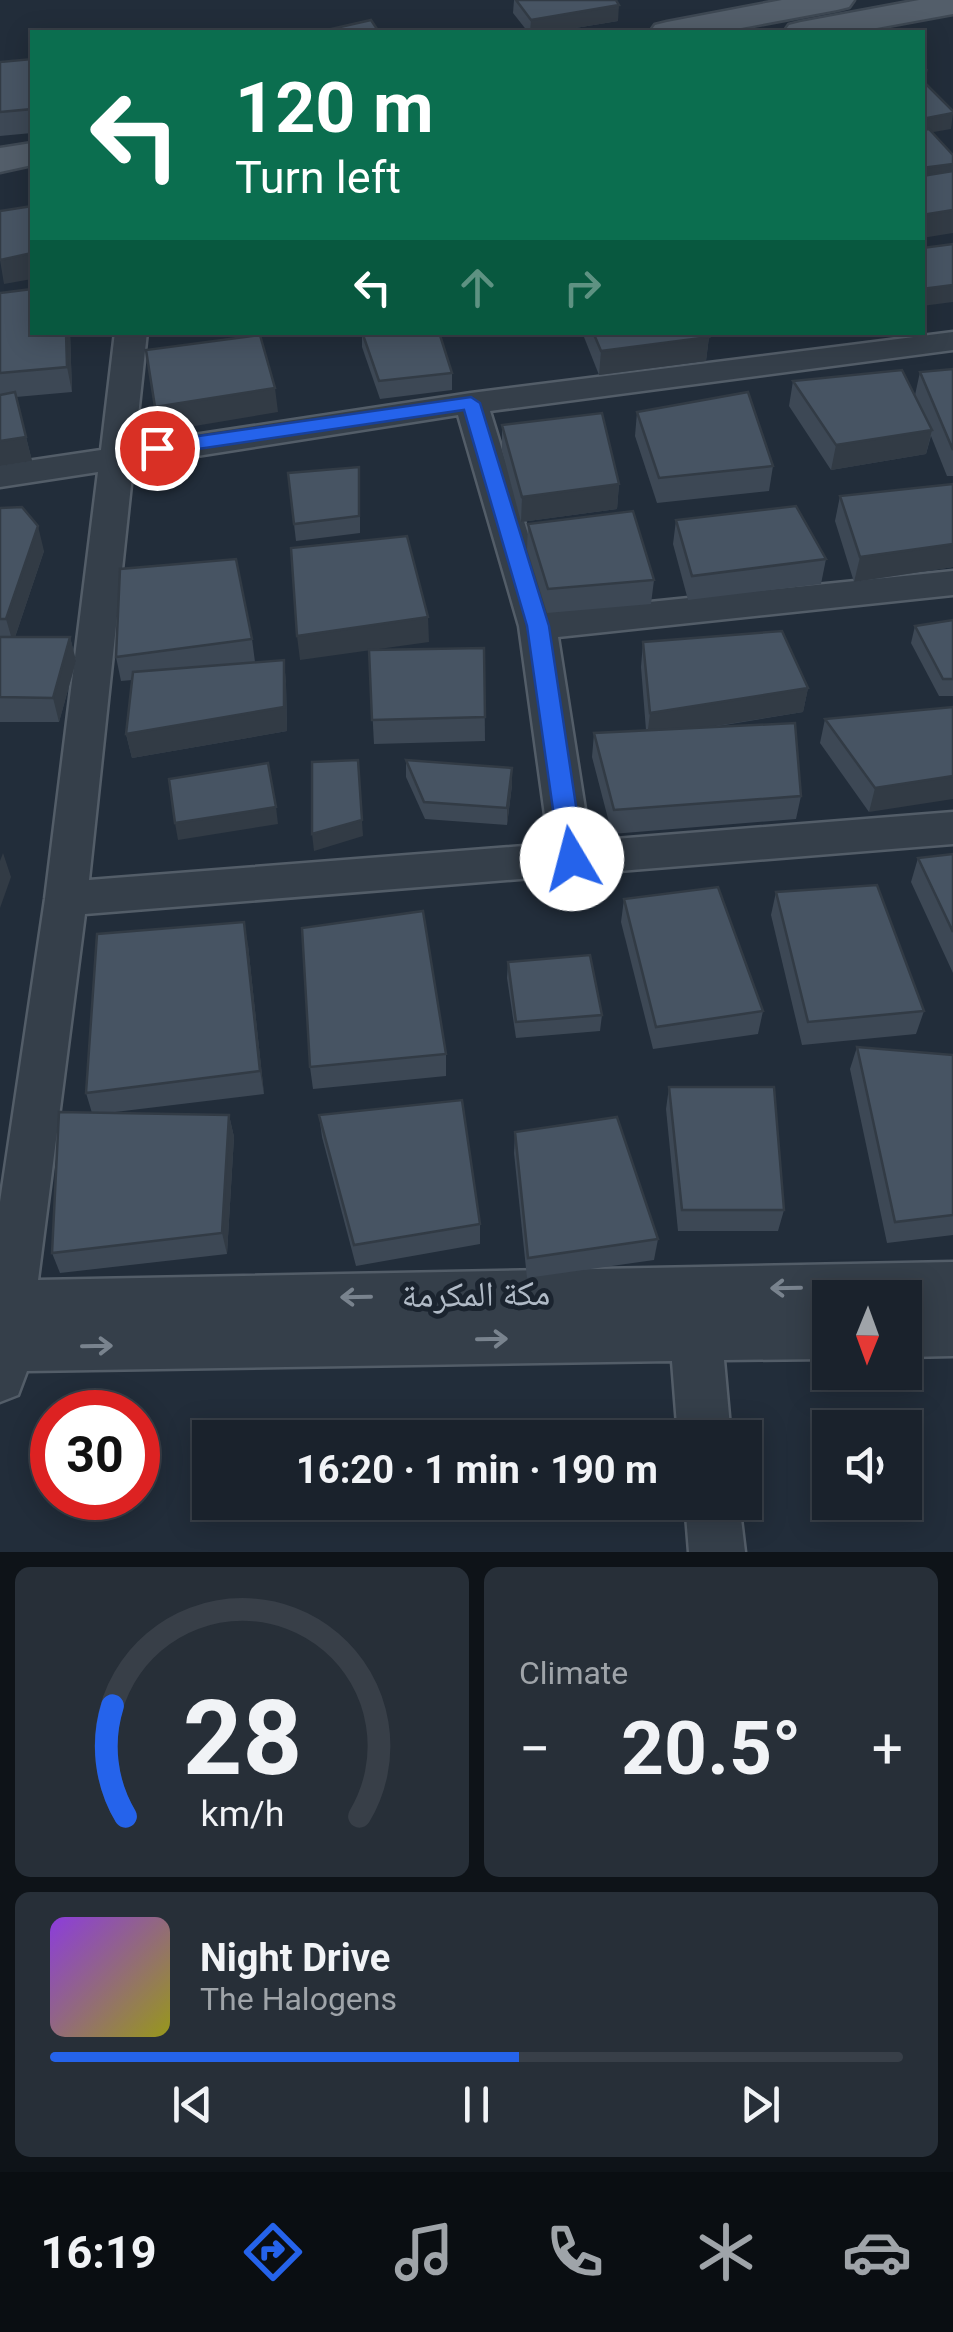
<!DOCTYPE html>
<meta charset="utf-8">
<style>
:root{--surface:#1a222c;--page:#272f38;--text:#f1f3f6;--muted:#9fa4a9;--line:#383f48;--accent:#2563eb}
body{margin:0;font-family:Roboto,"Noto Naskh Arabic",sans-serif;background:var(--page);color:var(--text);height:100vh;display:flex;flex-direction:column;font-size:38px;white-space:nowrap}
*{box-sizing:border-box;margin:0}
p{font-size:32px;color:var(--muted)}
.icon{flex:none;width:55px;height:55px;fill:none;stroke:currentColor;stroke-width:2;stroke-linecap:round;stroke-linejoin:round}
.map{position:relative;height:1552px;overflow:hidden}
.drawer{display:flex;flex-direction:column;gap:15px;padding:15px;background:#0e1318;flex:1}
.drawer>*{flex:none}
.guide{position:absolute;left:30px;top:30px;width:895px;height:305px;border-radius:0px;box-shadow:0 5px 25px #0003,0 0 0 2px var(--line);background:#0b6e4f;color:#fff;overflow:hidden}
.needle{width:65px;rotate:181deg}
.tools{position:absolute;left:812px;top:1280px;display:grid;gap:20px}
.tools a{display:grid;place-items:center;width:110px;height:110px;border-radius:0px;background:var(--surface);box-shadow:0 5px 25px #0003,0 0 0 2px var(--line);font-size:50px}
.speed{position:absolute;left:30px;top:1390px;display:flex;gap:20px;font-size:50px;font-weight:700;text-align:center}
.speed>*{display:grid;place-content:center;width:130px;height:130px;border-radius:50%;background:var(--surface);box-shadow:0 5px 25px #0003,0 0 0 2px var(--line);line-height:1}
.speed .limit{border:15px solid #d22;background:#fff;color:#111}
.pin{position:absolute;display:grid;place-items:center;width:85px;height:85px;color:#fff;margin:-42px;border:5px solid #fff;border-radius:50%;box-shadow:0 2px 10px #0007}
.me{position:absolute;width:110px;margin:-55px;rotate:352deg;stroke-linejoin:round;filter:drop-shadow(0 0 8px #0008)}
.turn{display:flex;align-items:center;gap:35px;height:210px;padding:0 40px;font-size:45px}
.turn .icon{width:130px;height:130px;stroke-width:2.5}
.turn b{display:block;font-size:70px;line-height:85px}
.lanes{display:flex;align-items:center;height:95px;padding:0 40px;background:#0003;justify-content:center;gap:50px;direction:ltr}
.lanes .off{opacity:.35}
.big{font-size:75px;font-weight:700;line-height:1.1}
.drawer .card{flex:1;display:flex;flex-direction:column;justify-content:center;gap:15px;min-width:0;padding:0 35px;border-radius:15px;background:var(--page)}
.drawer .dial{align-items:center;gap:0}
.dial svg{height:260px;overflow:visible;fill:none;stroke:var(--line);stroke-width:7;stroke-linecap:round;text-anchor:middle}
.dial text{fill:var(--text);stroke:none}
.song{display:flex;align-items:center;gap:30px}
.cover{width:120px;height:120px;border-radius:15px;background:linear-gradient(135deg,hsl(270 70% 55%),hsl(60 70% 35%))}
.played{height:10px;border-radius:5px;background:linear-gradient(90deg,var(--accent) 55%,var(--line) 55%)}
.keys{display:flex;justify-content:space-around;direction:ltr}
.heat{display:flex;justify-content:space-between;align-items:center;font-size:55px;direction:ltr}
.drawer .tiles{flex:1;display:grid;gap:15px;grid-template-columns:1fr 1fr}
.card:last-child{grid-column:span 2}
.trip{position:absolute;left:192px;top:1420px;width:570px;height:100px;border-radius:0px;background:var(--surface);box-shadow:0 5px 25px #0003,0 0 0 2px var(--line);font-weight:700;line-height:100px;text-align:center}
.tab-bar{display:flex;height:160px;justify-content:space-around;align-items:center;background:#0a0e12;color:var(--muted)}
.tab-bar .icon{width:70px;height:70px}
.tab-bar .on{color:var(--accent)}
.tab-bar b{font-size:45px;color:var(--text)}
.map>svg:first-child{display:block}
.lines{fill:none;stroke-linecap:round;stroke-linejoin:round}
.minor-casing{stroke:#535d68;stroke-width:5}
.primary-casing{stroke:#3e4853;stroke-width:5}
.minor{fill:#353f4a;fill-rule:evenodd}
.primary{fill:#535e6a;fill-rule:evenodd}
.wall{fill:#3d4855}
.shaded-wall{fill:#323b45}
.building{fill:#475463;stroke:#323b45;stroke-width:2.5}
.oneway{stroke:#79838e}
.route{fill:#2563eb;stroke:#184099;stroke-width:2.5}
.labels{text-anchor:middle;stroke-width:10;stroke-linejoin:round;paint-order:stroke}
.near-street-label{font-size:35px;fill:#b0bac6;stroke:#1b242f}
</style>
<div class="map">
<svg width="953" height="1552" viewBox="0 0 953 1552">
<rect width="100%" height="100%" fill="#222d3a"/>
<g class="lines">
<g class="minor-casing">
<g id="minor">
<path d="M115,332H147L135,444L471,393L953,332V350L490,411L552,612L953,571V595L558,637L590,841L953,812V844L85,914L38,1280L953,1262V1356L905,1357V1298H830V1359L724,1360L731,1438H678L672,1361L27,1371L18,1395L0,1402V1202L45,899L98,472L0,487V465L101,450ZM458,415L519,626L549,844L89,880L133,466Z"/>
<polygon points="685,1502 739,1502 745,1552 689,1552"/>
</g>
</g>
<g class="primary-casing">
<g id="primary">
<polygon points="782,0 854,0 849,7 837,10 720,32 650,32 655,25 667,22"/>
<polygon points="919,0 953,0 953,14 855,32 784,32 789,25 801,22"/>
<polygon points="32,143 32,165 0,172 0,148"/>
</g>
</g>
<use href="#minor" class="minor"/>
<use href="#primary" class="primary"/>
</g>
<g class="wall">
<polygon points="514,0 616,0 618,21 551,32 528,32 513,13"/>
<polygon points="32,59 32,133 0,136 0,62"/>
<polygon points="0,293 32,332 70,332 72,392 16,397 32,461 0,466"/>
<polygon points="362,332 439,332 452,373 452,390 380,399 362,347"/>
<polygon points="582,332 706,332 709,337 706,361 599,375"/>
<polygon points="953,369 953,476 947,476 931,436 926,454 831,470 789,406 793,381 915,395 920,372"/>
<polygon points="637,412 773,466 769,491 657,503 635,436"/>
<polygon points="502,425 619,484 617,509 521,522 502,450"/>
<polygon points="288,473 360,484 360,533 296,541"/>
<polygon points="953,484 953,567 854,582 835,521 840,496"/>
<polygon points="0,508 44,551 15,637 70,637 76,661 59,722 0,722"/>
<polygon points="676,520 826,559 821,584 688,600 673,544"/>
<polygon points="528,524 654,580 651,604 547,613 527,549"/>
<polygon points="953,620 953,696 939,696 911,643 915,626"/>
<polygon points="252,639 255,662 284,660 286,684 287,731 132,758 126,734 132,680 121,681 116,657"/>
<polygon points="643,642 808,688 803,712 713,727 801,796 796,819 612,834 592,757 594,733 646,730 641,667"/>
<polygon points="484,648 485,741 374,744 369,650"/>
<polygon points="953,707 869,812 820,743 825,719"/>
<polygon points="406,760 512,785 507,825 425,819 406,777"/>
<polygon points="953,854 953,973 911,882 918,858"/>
<polygon points="776,892 924,1011 916,1034 802,1045 771,915"/>
<polygon points="624,899 763,1011 758,1034 653,1049 621,922"/>
<polygon points="248,945 264,1094 107,1113 229,1115 234,1137 227,1254 60,1273 52,1253 92,1113 86,1093"/>
<polygon points="508,962 602,1015 600,1031 516,1038 507,978"/>
<polygon points="857,1047 953,1055 953,1235 887,1243 850,1069"/>
<polygon points="446,1054 446,1076 313,1089 310,1067"/>
<polygon points="669,1087 784,1210 778,1231 678,1231 666,1109"/>
<polygon points="319,1115 480,1224 480,1244 356,1266 322,1137"/>
<polygon points="515,1132 658,1239 654,1260 527,1278 514,1153"/>
</g>
<g class="shaded-wall">
<polygon points="619,5 618,21 551,32 530,32 531,20"/>
<polygon points="928,69 924,85 922,86 922,70"/>
<polygon points="953,113 951,129 922,134 922,119"/>
<polygon points="953,164 953,187 922,191 922,168"/>
<polygon points="953,210 953,233 922,238 922,215"/>
<polygon points="32,253 32,279 4,284 0,260"/>
<polygon points="953,285 953,302 922,306 922,289"/>
<polygon points="66,332 70,332 72,392 67,367"/>
<polygon points="709,337 706,361 599,375 601,351"/>
<polygon points="275,388 278,412 159,432 155,407"/>
<polygon points="932,430 926,454 831,470 836,445"/>
<polygon points="26,437 32,461 0,466 0,441"/>
<polygon points="619,484 617,509 521,522 522,497"/>
<polygon points="38,526 44,551 13,643 6,619"/>
<polygon points="953,544 953,567 854,582 860,557"/>
<polygon points="428,617 429,642 300,660 297,636"/>
<polygon points="70,637 76,661 59,722 53,698"/>
<polygon points="284,660 286,684 287,731 132,758 126,734"/>
<polygon points="808,688 803,712 647,737 650,713"/>
<polygon points="358,760 363,836 314,851 312,834"/>
<polygon points="512,768 512,785 507,825 507,808"/>
<polygon points="953,776 953,799 869,812 875,788"/>
<polygon points="276,807 278,824 178,840 175,823"/>
<polygon points="3,853 11,877 0,908 0,861"/>
<polygon points="244,922 248,945 264,1094 260,1071"/>
<polygon points="229,1115 234,1137 227,1254 222,1233"/>
</g>
<g class="building">
<polygon points="516,0 616,0 619,5 531,20"/>
<polygon points="371,20 379,32 318,32"/>
<polygon points="32,59 32,109 0,112 0,62"/>
<polygon points="922,80 953,111 953,113 922,119"/>
<polygon points="929,129 953,155 953,164 922,168 922,130"/>
<polygon points="953,171 953,210 922,215 922,176"/>
<polygon points="32,206 32,253 0,260 0,211"/>
<polygon points="953,244 953,285 922,289 922,248"/>
<polygon points="32,289 32,332 66,332 67,367 0,373 0,293"/>
<polygon points="362,332 439,332 452,373 379,381"/>
<polygon points="593,332 706,332 709,337 601,351"/>
<polygon points="260,335 275,388 155,407 146,350"/>
<polygon points="953,369 953,450 920,372"/>
<polygon points="902,370 932,430 836,445 793,381"/>
<polygon points="15,392 26,437 0,441 0,395"/>
<polygon points="748,392 773,466 659,478 637,412"/>
<polygon points="602,413 619,484 522,497 502,425"/>
<polygon points="359,467 359,516 294,524 288,473"/>
<polygon points="953,484 953,544 860,557 840,496"/>
<polygon points="796,506 826,559 692,576 676,520"/>
<polygon points="22,507 38,526 6,619 0,619 0,508"/>
<polygon points="633,511 654,580 548,589 528,524"/>
<polygon points="407,536 428,617 297,636 291,548"/>
<polygon points="236,559 252,639 116,657 120,569"/>
<polygon points="953,620 953,679 943,679 915,626"/>
<polygon points="782,631 808,688 650,713 643,642"/>
<polygon points="0,637 70,637 53,698 0,697"/>
<polygon points="484,648 485,717 372,720 369,650"/>
<polygon points="284,660 284,707 126,734 133,672"/>
<polygon points="953,707 953,776 875,788 825,719"/>
<polygon points="795,723 801,796 614,810 594,733"/>
<polygon points="358,760 362,820 312,834 312,762"/>
<polygon points="406,760 512,768 507,808 424,802"/>
<polygon points="268,763 276,807 175,823 169,779"/>
<polygon points="953,854 953,932 918,858"/>
<polygon points="877,885 924,1011 808,1022 776,892"/>
<polygon points="718,887 763,1011 656,1027 624,899"/>
<polygon points="423,911 446,1054 310,1067 302,928"/>
<polygon points="244,922 260,1071 86,1093 97,934"/>
<polygon points="590,955 602,1015 516,1022 508,962"/>
<polygon points="857,1047 953,1055 953,1215 895,1222"/>
<polygon points="669,1087 774,1087 784,1210 682,1210"/>
<polygon points="462,1100 480,1224 354,1245 319,1115"/>
<polygon points="59,1112 229,1115 222,1233 52,1253"/>
<polygon points="617,1117 658,1239 528,1258 515,1132"/>
</g>
<defs><path id="oneway-shaft" d="M-6 0H5M1.5-3L5.5 0L1.5 3" fill="none" stroke-width="1.6" stroke-linecap="round" stroke-linejoin="round" transform="scale(2.5)"/></defs>
<g class="oneway">
<use href="#oneway-shaft" transform="translate(786 1288) rotate(179)"/>
<use href="#oneway-shaft" transform="translate(356 1297) rotate(179)"/>
<use href="#oneway-shaft" transform="translate(492 1339) rotate(-1)"/>
<use href="#oneway-shaft" transform="translate(97 1346) rotate(-1)"/>
</g>
<polygon class="route" points="471,397 480,403 549,626 584,859 572,869 560,859 527,626 464,410 157,455 147,448 157,442"/>
<g class="labels">
<g class="near-street-label">
<text transform="translate(476 1294) rotate(-1)" y="12">مكة المكرمة</text>
</g>
</g>
</svg>
<div class="tools">
<a><svg class="needle" viewBox="-14 -14 28 28"><path d="M0-13l5 13h-10z" fill="#e53935"/><path d="M0 13l5-13h-10z" fill="#9fa4a9"/></svg></a>
<a><svg class="icon" aria-label="sound" viewBox="0 0 24 24"><path d="M4 9h4l5-4v14l-5-4H4zM17 9q2 3 0 6"/></svg></a>
</div>
<div class="speed"><div class="limit">30</div></div>
<div class="pin" style="left:157px;top:448px;background:#d93025"><svg class="icon" aria-label="arrive" viewBox="0 0 24 24"><path d="M6 21V4h12l-3 4 3 4H6"/></svg></div>
<svg class="me" style="left:572px;top:859px" viewBox="-20 -20 40 40"><circle r="19" fill="#fff"/><path d="M0-13L10 11 0 6-10 11z" fill="#2563eb"/></svg>
<div class="trip">16:20 · 1 min · 190 m</div>
<div class="guide">
<div class="turn"><svg class="icon" aria-label="left" viewBox="0 0 24 24"><path d="M17 20v-9H6M10 6l-5 5 5 5"/></svg><div><b>120 m</b>Turn left</div></div>
<div class="lanes"><svg class="icon" aria-label="left" viewBox="0 0 24 24"><path d="M17 20v-9H6M10 6l-5 5 5 5"/></svg><svg class="icon off" aria-label="ahead" viewBox="0 0 24 24"><path d="M12 20V5M6 11l6-6 6 6"/></svg><svg class="icon off" aria-label="right" viewBox="0 0 24 24"><path d="M7 20v-9h11M14 6l5 5-5 5"/></svg></div>
</div>
</div>
<section class="drawer">
<div class="tiles">
<div class="card dial"><svg viewBox="0 0 100 80">
<path d="M14 69A42 42 0 1 1 86 69"/>
<path d="M14 69A42 42 0 0 1 10 35" stroke="#2563eb"/>
<text x="50" y="56" font-size="32" font-weight="700">28</text>
<text x="50" y="72" font-size="11">km/h</text>
</svg></div>
<div class="card"><p>Climate</p>
<div class="heat"><a>−</a><b class="big">20.5°</b><a>+</a></div>
</div>
<div class="card">
<div class="song"><i class="cover"></i><div><b>Night Drive</b><p>The Halogens</p></div></div>
<div class="played"></div>
<div class="keys"><svg class="icon" aria-label="previous" viewBox="0 0 24 24"><path d="M18 5L8 12l10 7zM5 5v14"/></svg><svg class="icon" aria-label="pause" viewBox="0 0 24 24"><path d="M8 5v14M16 5v14"/></svg><svg class="icon" aria-label="next" viewBox="0 0 24 24"><path d="M6 5l10 7-10 7zM19 5v14"/></svg></div>
</div>
</div>
</section>
<nav class="tab-bar">
<b>16:19</b>
<svg class="icon on" aria-label="directions" viewBox="0 0 24 24"><path d="M12 3l9 9-9 9-9-9zM9 14v-3h6M13 9l2 2-2 2"/></svg>
<svg class="icon" aria-label="music" viewBox="0 0 24 24"><path d="M9 18V5l10-2v13"/><circle cx="6" cy="18" r="3"/><circle cx="16" cy="16" r="3"/></svg>
<svg class="icon" aria-label="phone" viewBox="0 0 24 24"><path d="M5 4h4l2 5-3 2q2 4 5 5l2-3 5 2v4C11 20 4 13 5 4z"/></svg>
<svg class="icon" aria-label="climate" viewBox="0 0 24 24"><path d="M12 3v18M4 7l16 10M4 17L20 7"/></svg>
<svg class="icon" aria-label="car" viewBox="0 0 24 24"><path d="M5 17H2v-5l4-1 3-4h7l3 4 3 1v5h-3M9 17h6M6 11h13"/><circle cx="7" cy="17" r="2"/><circle cx="17" cy="17" r="2"/></svg>
</nav>
